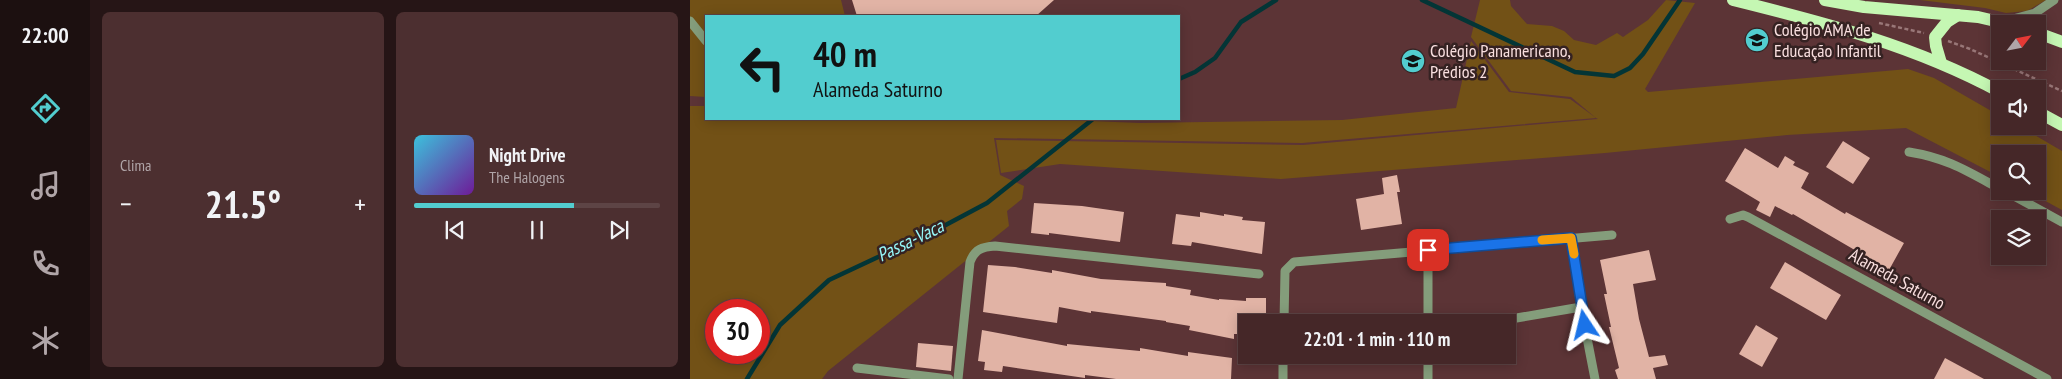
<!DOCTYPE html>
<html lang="pt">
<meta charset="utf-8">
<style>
:root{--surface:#452728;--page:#4c2f30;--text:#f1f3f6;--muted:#b0a5a8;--line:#5d4445;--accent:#52cdcf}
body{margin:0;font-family:"PT Sans Narrow",sans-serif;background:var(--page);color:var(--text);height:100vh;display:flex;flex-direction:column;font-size:19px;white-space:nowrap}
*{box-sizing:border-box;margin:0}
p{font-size:16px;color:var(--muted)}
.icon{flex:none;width:28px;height:28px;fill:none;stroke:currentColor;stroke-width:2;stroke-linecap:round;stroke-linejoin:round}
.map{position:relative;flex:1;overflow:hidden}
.sheet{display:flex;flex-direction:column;gap:12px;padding:12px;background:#261516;width:600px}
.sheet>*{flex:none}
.hud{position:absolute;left:15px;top:15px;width:475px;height:105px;border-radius:0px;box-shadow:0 2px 12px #0003,0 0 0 1px var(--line);background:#52cdcf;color:#111;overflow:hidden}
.needle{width:32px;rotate:58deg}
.tools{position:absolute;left:1301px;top:15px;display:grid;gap:10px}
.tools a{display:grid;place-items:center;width:55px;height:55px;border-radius:0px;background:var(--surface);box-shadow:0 2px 12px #0003,0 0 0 1px var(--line);font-size:25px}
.speed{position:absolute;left:15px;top:299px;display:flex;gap:10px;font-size:25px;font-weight:700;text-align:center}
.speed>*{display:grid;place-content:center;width:65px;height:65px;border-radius:50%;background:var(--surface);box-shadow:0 2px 12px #0003,0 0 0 1px var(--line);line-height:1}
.speed .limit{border:8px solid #d22;background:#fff;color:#111}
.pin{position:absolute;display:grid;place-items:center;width:42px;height:42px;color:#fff;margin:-21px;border-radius:10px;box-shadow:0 2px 8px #0006}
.me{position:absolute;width:55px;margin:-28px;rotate:350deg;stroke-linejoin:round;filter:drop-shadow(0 0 4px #0008)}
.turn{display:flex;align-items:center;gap:18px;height:105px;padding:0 25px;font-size:22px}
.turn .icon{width:65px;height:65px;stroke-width:2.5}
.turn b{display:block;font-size:35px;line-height:42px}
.big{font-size:38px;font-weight:700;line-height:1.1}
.sheet .card{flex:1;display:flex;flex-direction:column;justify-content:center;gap:8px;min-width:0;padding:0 18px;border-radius:8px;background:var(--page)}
.song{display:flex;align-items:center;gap:15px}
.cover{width:60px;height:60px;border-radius:8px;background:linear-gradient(135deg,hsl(190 70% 55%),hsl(280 70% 35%))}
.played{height:5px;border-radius:2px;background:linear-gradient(90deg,var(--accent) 65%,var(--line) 65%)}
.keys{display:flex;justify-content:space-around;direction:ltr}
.heat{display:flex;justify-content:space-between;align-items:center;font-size:28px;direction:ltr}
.sheet .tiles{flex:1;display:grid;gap:12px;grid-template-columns:repeat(2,1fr)}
.trip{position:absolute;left:548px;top:314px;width:278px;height:50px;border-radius:0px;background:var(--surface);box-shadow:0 2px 12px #0003,0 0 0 1px var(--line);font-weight:700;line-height:50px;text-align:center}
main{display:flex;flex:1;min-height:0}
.dock{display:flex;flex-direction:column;width:90px;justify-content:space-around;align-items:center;background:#1c1010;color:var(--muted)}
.dock .icon{width:35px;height:35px}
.dock .current{color:var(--accent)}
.dock b{font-size:22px;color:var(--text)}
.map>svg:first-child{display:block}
.green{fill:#725116;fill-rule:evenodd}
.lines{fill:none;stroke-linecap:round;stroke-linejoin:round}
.stream{stroke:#033536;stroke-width:4.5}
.building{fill:#e1b3a5}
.path{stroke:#997778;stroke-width:2.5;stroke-dasharray:4 2.5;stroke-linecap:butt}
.minor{stroke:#849d7b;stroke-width:9}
.major{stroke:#c5f7b3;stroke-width:12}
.route-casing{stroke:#114b97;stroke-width:12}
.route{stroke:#1a73e8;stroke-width:9}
.slow{stroke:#f59e0b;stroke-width:9}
.labels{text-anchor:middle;stroke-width:5;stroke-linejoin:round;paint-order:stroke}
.poi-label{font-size:18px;fill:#f9dfdf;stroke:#352222;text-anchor:start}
.street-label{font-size:18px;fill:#f9dfdf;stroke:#352222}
.water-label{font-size:19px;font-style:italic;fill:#97f8fa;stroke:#352222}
</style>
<main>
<nav class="dock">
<b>22:00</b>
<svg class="icon current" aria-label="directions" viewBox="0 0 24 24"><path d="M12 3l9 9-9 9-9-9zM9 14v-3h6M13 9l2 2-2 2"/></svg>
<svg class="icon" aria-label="music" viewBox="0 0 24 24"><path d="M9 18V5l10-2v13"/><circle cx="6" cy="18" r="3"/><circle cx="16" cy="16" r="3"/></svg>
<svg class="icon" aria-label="phone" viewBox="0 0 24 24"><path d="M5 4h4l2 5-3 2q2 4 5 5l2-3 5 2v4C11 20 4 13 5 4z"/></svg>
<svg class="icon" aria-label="climate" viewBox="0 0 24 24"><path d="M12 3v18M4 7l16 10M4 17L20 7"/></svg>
</nav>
<section class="sheet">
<div class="tiles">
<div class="card"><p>Clima</p>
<div class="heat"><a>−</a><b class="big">21.5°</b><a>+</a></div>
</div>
<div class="card">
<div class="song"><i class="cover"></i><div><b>Night Drive</b><p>The Halogens</p></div></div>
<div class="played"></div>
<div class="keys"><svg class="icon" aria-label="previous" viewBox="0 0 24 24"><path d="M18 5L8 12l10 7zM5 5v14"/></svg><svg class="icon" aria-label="pause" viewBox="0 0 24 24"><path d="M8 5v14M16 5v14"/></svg><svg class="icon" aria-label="next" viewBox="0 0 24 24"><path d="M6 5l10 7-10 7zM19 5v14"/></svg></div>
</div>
</div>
</section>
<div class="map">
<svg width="1372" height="379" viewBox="0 0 1372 379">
<rect width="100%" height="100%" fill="#5c3436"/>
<g class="green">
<polygon points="0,0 151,0 155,16 16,16 16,97 0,96"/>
<path d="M790,0H820L821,6L837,24L862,26L874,31L884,40L906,45L927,33L933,37L958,20L976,0L1005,3L955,89L958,92L1218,69L1244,78L1310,116V126H1329L1372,151V210L1337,191H1348V154H1310V177L1216,128L1097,135L915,153L591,179L370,164L311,173L306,140L613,145L908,119L906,118L612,143L304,138L310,175L334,186L332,199L317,211L319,226L138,371L132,379H0V106H16V119H351L450,123L652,120L766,108L781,41L819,92L880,99L906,118L881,97L821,91L781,37ZM26,310H69V352H26Z"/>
<polygon points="1230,0 1356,0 1337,11 1316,13 1295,8"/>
</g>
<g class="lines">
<g class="stream">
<polyline points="732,0 885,72 924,76 940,68 953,54 990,0"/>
<polyline points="489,79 505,72 525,58 551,22 586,0"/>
<polyline points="57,379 90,325 139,280 250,228 297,203 403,119"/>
</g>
</g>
<g class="building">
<polygon points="162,0 364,0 346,16 167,16"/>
<polygon points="1153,141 1180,158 1163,184 1136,167"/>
<polygon points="1055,148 1088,168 1095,156 1105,162 1103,165 1119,173 1111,188 1155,214 1156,212 1214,243 1199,270 1103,214 1102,215 1085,206 1080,217 1066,210 1070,202 1035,181"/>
<polygon points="707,175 710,192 707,192 712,224 671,230 666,199 694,194 692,178"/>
<polygon points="344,203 392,206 434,212 430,242 359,233 359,235 341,233"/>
<polygon points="510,212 534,216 534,214 553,217 552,220 575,222 572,254 502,242 501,246 482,244 486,214 510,217"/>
<polygon points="959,250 966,280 943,284 949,319 959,357 975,355 978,365 963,368 966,379 928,379 925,370 929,368 919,327 921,327 914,294 917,294 910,260"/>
<polygon points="1095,262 1151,295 1136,320 1080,288"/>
<polygon points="298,265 325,267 362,273 362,270 411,279 476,283 476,286 501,290 500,295 529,300 529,299 556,301 556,298 576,298 576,322 548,322 547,334 544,334 544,339 499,330 500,326 476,322 476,321 401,311 401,313 369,307 367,323 293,312"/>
<polygon points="1066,325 1088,338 1072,367 1049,354"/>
<polygon points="292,330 377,346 377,344 450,351 450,348 498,356 498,352 542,358 541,379 426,379 395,375 395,378 313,366 312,372 294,370 295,362 288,361"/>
<polygon points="228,343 263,346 261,371 226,367"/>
<polygon points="1255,358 1294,379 1244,379"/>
</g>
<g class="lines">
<g class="path">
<polyline points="1189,23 1234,33"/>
<polyline points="1258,41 1280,49 1372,91"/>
</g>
<g class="minor">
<polyline points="0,21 16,41"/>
<polyline points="1312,22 1345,13 1364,0"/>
<path d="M1219,152C1257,158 1277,171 1310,189"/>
<polyline points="1315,191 1372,222"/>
<polyline points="1040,219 1053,215 1058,217 1357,379"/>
<polyline points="881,237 891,307 905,379"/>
<polyline points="594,322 595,271 604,262 922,235"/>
<polyline points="738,322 738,250"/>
<polyline points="803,322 891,307"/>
<polyline points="167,368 259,379"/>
<path d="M268,379L280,262C285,249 292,247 305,246L569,274"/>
<polyline points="593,379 593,355"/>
<polyline points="738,379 738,355"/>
</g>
<g class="major">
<path d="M1043,0C1136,23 1225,46 1310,92"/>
<polyline points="1135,0 1174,7 1288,17 1318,24"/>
<polyline points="1348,33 1372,42"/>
<polyline points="1251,63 1246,46 1245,37 1257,22 1268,15"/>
<polyline points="1348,112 1372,125"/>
</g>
</g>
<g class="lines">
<g class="route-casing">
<polyline id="route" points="738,250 881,238 895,325"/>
</g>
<use href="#route" class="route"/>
<polyline class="slow" points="852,240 881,238 884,254"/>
</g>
<defs>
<g id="school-disc" transform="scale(1.25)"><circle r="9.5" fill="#52cdcf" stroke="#352222"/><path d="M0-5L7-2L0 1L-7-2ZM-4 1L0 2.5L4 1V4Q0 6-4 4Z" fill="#111"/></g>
</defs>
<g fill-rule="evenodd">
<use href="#school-disc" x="1067" y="40"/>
<use href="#school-disc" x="723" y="61"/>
</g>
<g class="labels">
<g class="poi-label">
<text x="1084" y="36">Colégio AMA de<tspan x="1084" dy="21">Educação Infantil</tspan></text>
<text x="740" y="57">Colégio Panamericano,<tspan x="740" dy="21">Prédios 2</tspan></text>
</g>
<g class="street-label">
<text transform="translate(1207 279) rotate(29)" y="6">Alameda Saturno</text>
</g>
<g class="water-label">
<text transform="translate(220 240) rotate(-26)" y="7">Passa-Vaca</text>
</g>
</g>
</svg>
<div class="tools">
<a><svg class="needle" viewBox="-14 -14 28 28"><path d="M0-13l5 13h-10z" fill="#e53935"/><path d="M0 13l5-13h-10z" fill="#b0a5a8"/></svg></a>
<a><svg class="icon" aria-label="sound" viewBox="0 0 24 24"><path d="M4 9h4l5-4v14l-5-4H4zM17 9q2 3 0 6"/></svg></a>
<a><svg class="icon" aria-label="search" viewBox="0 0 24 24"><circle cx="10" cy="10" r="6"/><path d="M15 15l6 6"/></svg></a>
<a><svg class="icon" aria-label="layers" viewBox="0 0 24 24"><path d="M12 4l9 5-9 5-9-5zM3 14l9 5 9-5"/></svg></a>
</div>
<div class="speed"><div class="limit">30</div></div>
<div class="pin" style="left:738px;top:250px;background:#d93025"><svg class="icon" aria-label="arrive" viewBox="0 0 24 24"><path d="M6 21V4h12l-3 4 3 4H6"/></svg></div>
<svg class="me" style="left:895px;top:325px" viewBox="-20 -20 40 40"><path d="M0-17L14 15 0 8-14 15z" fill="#1a73e8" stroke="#fff" stroke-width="4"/></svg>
<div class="trip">22:01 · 1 min · 110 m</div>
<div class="hud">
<div class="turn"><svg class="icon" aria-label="left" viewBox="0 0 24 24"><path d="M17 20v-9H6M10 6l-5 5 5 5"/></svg><div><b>40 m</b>Alameda Saturno</div></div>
</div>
</div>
</main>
